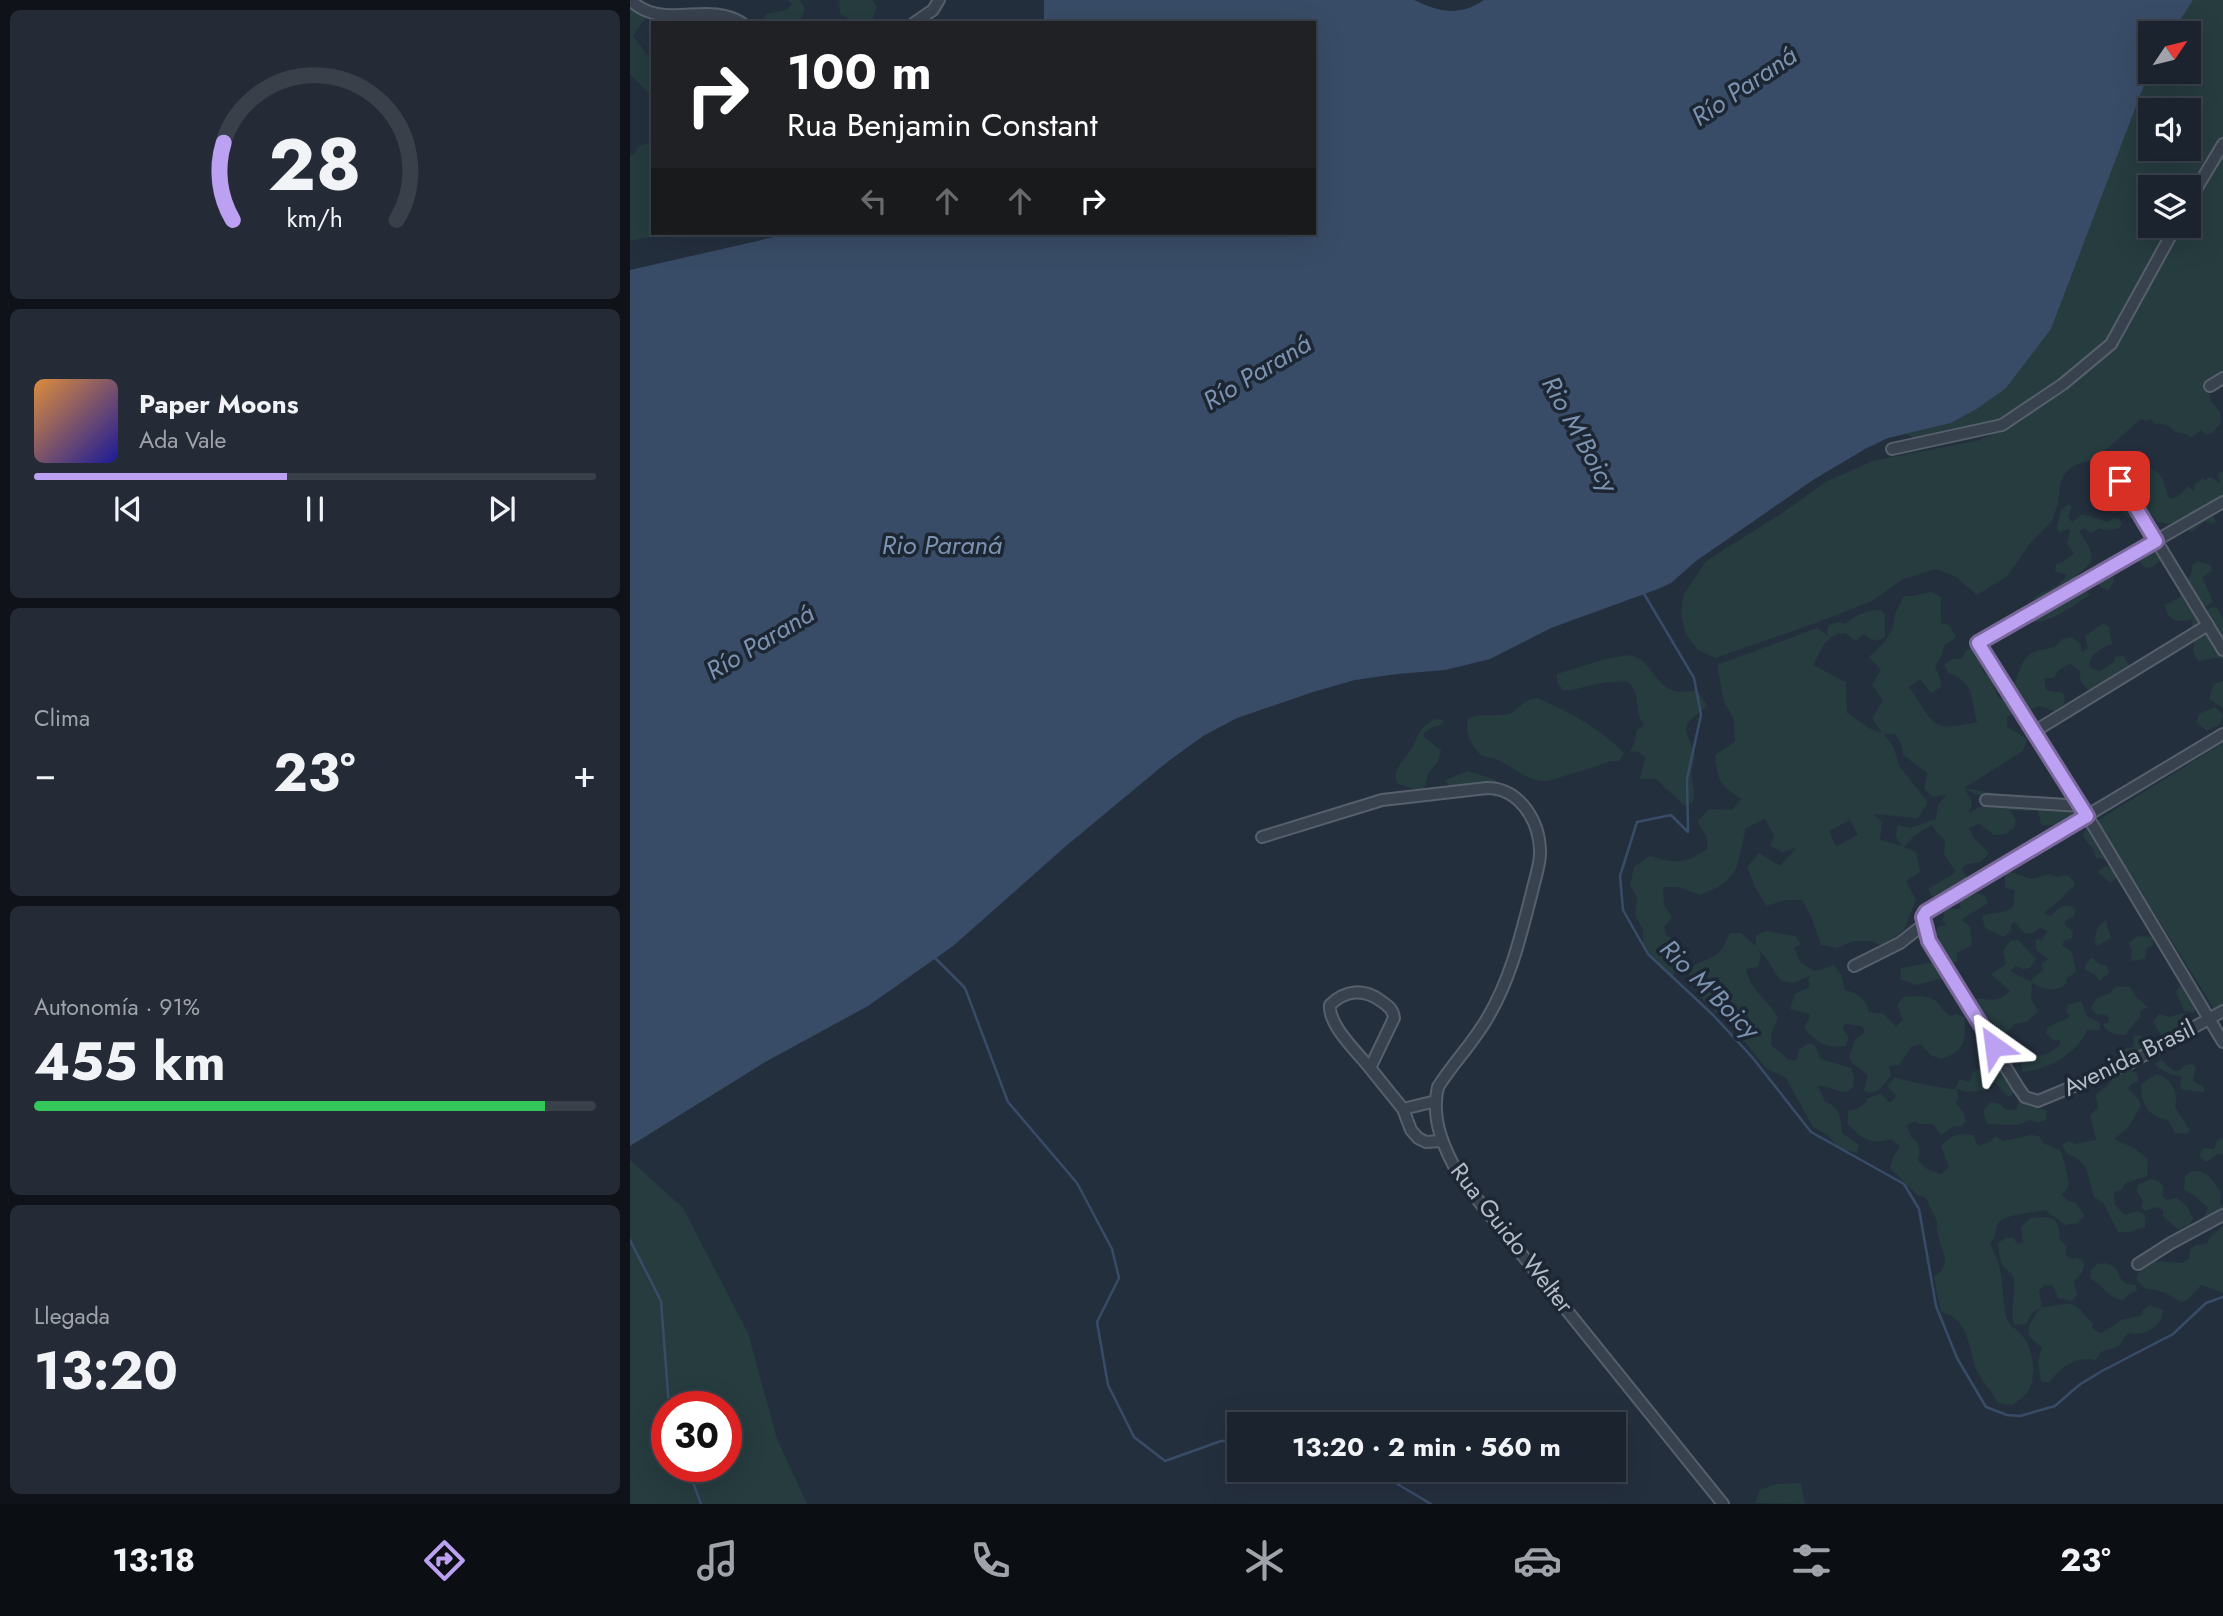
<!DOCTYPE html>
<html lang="es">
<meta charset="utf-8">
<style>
:root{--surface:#1b232e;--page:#242b36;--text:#f1f3f6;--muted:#a0a4aa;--line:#39404a;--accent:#bca0f2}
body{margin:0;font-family:Jost,sans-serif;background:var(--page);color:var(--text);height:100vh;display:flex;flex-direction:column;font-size:26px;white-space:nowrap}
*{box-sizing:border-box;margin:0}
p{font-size:23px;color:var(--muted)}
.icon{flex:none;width:38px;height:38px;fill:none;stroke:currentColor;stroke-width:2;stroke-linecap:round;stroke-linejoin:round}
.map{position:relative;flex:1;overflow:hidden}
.details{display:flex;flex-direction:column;gap:10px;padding:10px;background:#0f1319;width:630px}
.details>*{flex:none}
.banner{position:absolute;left:21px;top:21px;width:665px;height:214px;border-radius:0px;box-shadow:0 7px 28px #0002,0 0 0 2px var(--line);background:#202124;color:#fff;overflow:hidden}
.needle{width:46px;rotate:55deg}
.controls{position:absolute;left:1508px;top:21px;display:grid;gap:14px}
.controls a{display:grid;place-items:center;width:63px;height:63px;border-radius:0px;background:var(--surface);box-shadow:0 7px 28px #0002,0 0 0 2px var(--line);font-size:35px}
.speed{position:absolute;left:21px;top:1391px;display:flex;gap:14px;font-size:35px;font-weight:700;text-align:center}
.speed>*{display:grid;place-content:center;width:91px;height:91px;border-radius:50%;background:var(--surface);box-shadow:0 7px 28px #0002,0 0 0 2px var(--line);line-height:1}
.speed .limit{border:10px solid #d22;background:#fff;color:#111}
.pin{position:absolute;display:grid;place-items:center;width:60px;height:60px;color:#fff;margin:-30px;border-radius:14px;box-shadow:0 4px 10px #0006}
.me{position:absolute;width:77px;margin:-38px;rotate:329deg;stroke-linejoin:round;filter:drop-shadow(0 0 5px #0008)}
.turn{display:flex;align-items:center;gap:24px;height:147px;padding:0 21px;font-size:32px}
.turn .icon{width:91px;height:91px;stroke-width:2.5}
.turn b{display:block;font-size:49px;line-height:60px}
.lanes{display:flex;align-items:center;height:66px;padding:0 21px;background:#0003;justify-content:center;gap:35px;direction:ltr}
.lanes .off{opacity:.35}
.big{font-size:52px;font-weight:700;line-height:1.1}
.details .widget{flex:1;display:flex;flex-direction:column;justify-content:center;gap:10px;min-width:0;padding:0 24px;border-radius:10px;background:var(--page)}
.details .dial{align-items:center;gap:0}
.dial svg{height:182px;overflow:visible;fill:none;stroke:var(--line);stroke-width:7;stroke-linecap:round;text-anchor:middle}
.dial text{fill:var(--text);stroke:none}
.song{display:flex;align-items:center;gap:21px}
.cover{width:84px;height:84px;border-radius:10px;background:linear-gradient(135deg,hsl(30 70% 55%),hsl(240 70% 35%))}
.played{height:7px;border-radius:4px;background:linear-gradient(90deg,var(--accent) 45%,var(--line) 45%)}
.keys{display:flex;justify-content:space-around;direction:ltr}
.heat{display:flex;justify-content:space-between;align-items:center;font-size:38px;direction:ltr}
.charge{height:10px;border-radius:5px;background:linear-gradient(90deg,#34c759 91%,var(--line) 0)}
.trip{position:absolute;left:597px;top:1412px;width:399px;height:70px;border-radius:0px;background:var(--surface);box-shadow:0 7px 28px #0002,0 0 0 2px var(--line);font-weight:700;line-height:70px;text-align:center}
.tabs{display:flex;height:112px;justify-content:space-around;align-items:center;background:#0b0e12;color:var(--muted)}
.tabs .icon{width:49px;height:49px}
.tabs .selected{color:var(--accent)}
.tabs b{font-size:32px;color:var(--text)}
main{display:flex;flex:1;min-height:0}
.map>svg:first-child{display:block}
.green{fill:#263c3f;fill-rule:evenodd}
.water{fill:#394c67}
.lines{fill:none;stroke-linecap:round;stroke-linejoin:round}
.stream{stroke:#394c67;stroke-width:2.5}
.minor-casing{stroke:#565f6c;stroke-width:14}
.minor{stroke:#38414e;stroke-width:10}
.route-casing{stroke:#7a689d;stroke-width:18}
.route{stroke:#bca0f2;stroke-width:12}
.labels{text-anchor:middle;stroke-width:7;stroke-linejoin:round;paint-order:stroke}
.street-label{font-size:24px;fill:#b4bcc9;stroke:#1d2633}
.water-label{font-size:26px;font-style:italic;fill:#7c92b1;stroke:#1d2633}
</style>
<main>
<section class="details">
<div class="widget dial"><svg viewBox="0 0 100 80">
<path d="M14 69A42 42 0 1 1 86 69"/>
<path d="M14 69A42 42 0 0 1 10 35" stroke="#bca0f2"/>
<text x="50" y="56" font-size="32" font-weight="700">28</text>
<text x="50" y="72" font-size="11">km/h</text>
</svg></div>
<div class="widget">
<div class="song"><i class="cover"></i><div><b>Paper Moons</b><p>Ada Vale</p></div></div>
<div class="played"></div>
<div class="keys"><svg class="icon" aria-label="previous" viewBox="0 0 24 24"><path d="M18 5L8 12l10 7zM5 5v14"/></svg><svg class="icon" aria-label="pause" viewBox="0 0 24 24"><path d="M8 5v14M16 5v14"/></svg><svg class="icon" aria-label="next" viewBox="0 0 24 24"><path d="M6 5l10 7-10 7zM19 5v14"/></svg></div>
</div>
<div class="widget"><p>Clima</p>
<div class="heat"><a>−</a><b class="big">23°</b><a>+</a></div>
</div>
<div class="widget"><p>Autonomía · 91%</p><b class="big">455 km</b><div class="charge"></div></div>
<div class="widget"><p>Llegada</p><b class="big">13:20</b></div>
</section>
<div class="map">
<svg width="1593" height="1504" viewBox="0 0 1593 1504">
<rect width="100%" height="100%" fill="#242f3e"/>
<g class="green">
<polygon points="157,0 170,0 175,9 169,23 132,23 136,14 157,10 162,4"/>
<polygon points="211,0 242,0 247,7 244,13 243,23 226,23 210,14 209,1"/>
<path d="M1563,0H1593V136L1559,191V187H1521V226H1540L1479,341L1430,381L1370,420L1284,438L1275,434L1321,423L1421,329L1520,68L1521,72H1559V33H1542ZM1521,110H1559V149H1521Z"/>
<polygon points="0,3 16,17 3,36 18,56 23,52 23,98 0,74"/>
<polygon points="23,143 23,233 41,233 0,241 0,156 4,154 11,145"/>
<path d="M1593,156V374L1578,387L1581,401L1590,412L1591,422L1583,433L1576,435L1571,430L1563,436L1559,437L1557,434L1545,432C1539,425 1534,423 1525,424L1521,419L1516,421L1511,419L1471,454L1463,459L1444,466L1434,474L1430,485L1428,503L1422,521L1403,540L1377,576L1347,595L1326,577L1306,569L1273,579L1242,601L1186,623L1085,658L1068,650L1056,634L1051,615L1053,596L1076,561L1152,513L1196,482L1242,461L1350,440L1383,424L1439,387L1485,346L1552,226H1559V213Z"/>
<path d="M1516,467C1535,471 1533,486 1540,499L1547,497L1559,486L1564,492L1565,484L1573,478L1575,480L1580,477L1590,483L1588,473L1593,472V507L1581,513L1586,521L1583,524L1575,521L1562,532L1543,528L1541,524L1528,522L1521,514L1517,519L1499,518L1491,511C1483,514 1479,512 1474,506V502L1483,492L1487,495L1491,492L1500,500L1516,486L1511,480L1509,472Z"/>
<path d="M1439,504L1442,507L1438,517L1442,522L1452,514L1478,522L1483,518L1489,519L1492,523L1489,528C1482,530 1477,531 1470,528L1461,533L1454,528L1449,531C1460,549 1472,560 1447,574L1446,580L1452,584L1460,595C1442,605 1427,620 1406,622L1400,613L1405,597C1416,590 1430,587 1437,575L1425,571L1426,564L1433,562L1444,553L1437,544L1440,529L1429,532L1427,528L1431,510Z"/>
<polygon points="1520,539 1529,545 1531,559 1523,567 1516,568 1507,559 1501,565 1486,570 1483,576 1484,581 1478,590 1472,588 1462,578 1463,573 1482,558 1492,555 1510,542"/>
<path d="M1567,561L1581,565L1582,571L1572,577L1583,602L1569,610L1566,616L1582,607L1587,608L1593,618V659L1584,658L1568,661C1563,652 1560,646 1569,637L1566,633L1561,631L1563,619C1550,623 1537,622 1535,605L1550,597L1552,584C1559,578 1563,574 1562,565Z"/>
<path d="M1301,592L1311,597V623L1319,625L1326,637L1314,646L1312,655L1305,667L1309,675L1311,687L1301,693L1290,679L1279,687C1305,723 1298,733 1347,722C1340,699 1346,682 1318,673L1314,664L1323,659H1332L1336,650L1348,647L1355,657L1352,670L1362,680L1368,697L1386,705L1387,714L1377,716V727L1397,739L1393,751L1334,788L1421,803L1447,810C1437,823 1426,826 1411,825L1408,810L1395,811L1380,810L1386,820L1384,828L1376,834L1364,835L1349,824L1339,828L1343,837L1359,853L1351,862L1338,864L1331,869L1339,880C1328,890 1317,897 1302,896L1298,889L1326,872L1314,855L1315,841L1301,825L1284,836L1274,847L1286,852L1290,872L1276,881L1286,900L1274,930L1253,946L1241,941H1224L1207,948L1191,945L1181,916L1172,900H1156L1136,906L1125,887L1117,867L1129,853L1150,866L1167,847L1153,852L1140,846L1144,835L1135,819L1116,828C1106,867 1112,879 1070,895L1049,887H1033L1034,905L1042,917L1034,927L1036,935L1049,942L1054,958L1052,971L1041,976L1013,946V930L1005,914L1007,898L1000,885L1004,867L1020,856C1046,864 1055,864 1077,849V837L1067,822L1079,809L1102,810L1111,799C1090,784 1088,783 1085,755L1105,742L1104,719L1094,702L1087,665L1187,628L1198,636L1197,631L1199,625L1209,622L1216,624C1223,615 1240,609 1251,610L1255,615V637C1245,642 1241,641 1234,634L1227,640L1222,639L1216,633C1196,633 1192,649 1183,665L1216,682L1217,713L1241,729L1252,733L1242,718L1253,701L1242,685L1251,670L1239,657L1255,641L1263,628L1265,614L1274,596C1284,597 1291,593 1301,592ZM1254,734H1265L1271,744L1273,755L1297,773L1294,789L1303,797L1317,794L1308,805L1306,819L1280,828L1267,825L1266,837L1272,846L1250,840L1252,822L1243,814L1288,818L1298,802L1269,766L1264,748ZM1335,789L1361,801L1339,813C1344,799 1341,801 1335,789ZM1220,820L1228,835L1206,846L1199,831Z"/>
<path d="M1473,623L1479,627L1482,644C1469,649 1463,652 1459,666L1463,669L1470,671L1484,662L1485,657L1494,656L1499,665L1492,670L1485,682L1463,696L1451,682L1449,670L1440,664L1428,671L1424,678H1414L1416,690L1433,693L1435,702L1426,712L1410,706L1400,710L1384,684C1388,676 1391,663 1397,657C1408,645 1423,654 1432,639L1441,637L1450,643L1452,652L1458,648L1455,636Z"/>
<path d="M1000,655C1022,660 1024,686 1045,691C1052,693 1060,690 1068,691L1077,706L1057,723L1056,731L1065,756L1061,774L1064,791L1063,802L1055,806L1026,779H1010L1015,757L1008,752L1000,751L1004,745L1007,730L1014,725C1003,711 1012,694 998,682C987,681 974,682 962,685C952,687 944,691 933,690L927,682V674L975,659Z"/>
<polygon points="1593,681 1593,708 1580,700 1580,695 1584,684"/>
<path d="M907,698C940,712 969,728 994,753L989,761C975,760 971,766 958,769C946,772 934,776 922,780C902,786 880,764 863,758C856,757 853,758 848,752C839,742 835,731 838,718C851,713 865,717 878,714C890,711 889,700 907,698Z"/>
<polygon points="1585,707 1593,715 1590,724 1577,731 1566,722 1569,714"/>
<path d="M805,719L813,720V724L801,728L794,733V737L811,750L808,761L798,774L795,787L788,790L768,784L765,776C768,765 774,760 780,751C789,737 787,728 805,719Z"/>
<polygon points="1593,743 1593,1004 1585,1010 1480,842 1474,851 1475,859 1466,858 1464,850 1453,836 1455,830 1464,826 1477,838 1467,821"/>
<polygon points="838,771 866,780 873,787 872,796 864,797 855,789 820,789 815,780"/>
<polygon points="1476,866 1486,871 1487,877 1480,883 1468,872"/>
<path d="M1381,872L1401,879L1420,874L1427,877L1437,875L1443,880L1445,886C1438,890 1437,893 1432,898C1427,904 1419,907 1414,913L1421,916C1428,907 1437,901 1446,910L1444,916L1435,921V925L1443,931L1442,938L1435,940L1432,945L1442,952L1446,972L1437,978L1436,984C1425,993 1414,990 1402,983L1401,998L1408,1011L1397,1022L1384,1024L1381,1029L1370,1036L1355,1028L1343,1001L1348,998C1361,1001 1371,1001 1380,991L1361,974L1376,964L1373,951L1380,941L1388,940L1406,959L1400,968L1393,969L1386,966L1380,971L1401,982L1402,979L1413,970L1411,964L1418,959L1406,950V939L1412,940L1417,931L1410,928L1401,934L1394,933L1385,922L1381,924L1382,929L1374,937L1355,928L1352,916C1364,911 1372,915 1383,907L1385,891L1375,887V873Z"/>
<polygon points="1347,893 1355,896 1358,903 1331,920 1340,926 1342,945 1327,953 1327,962 1318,964 1310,958 1311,949 1305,934 1308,927 1317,925 1312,920 1316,909 1331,909 1329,902 1339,894"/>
<path d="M1476,920L1481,938L1467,946C1462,938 1467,925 1476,920Z"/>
<path d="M1136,931L1165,936L1171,944L1164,948L1171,963L1185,971L1204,965L1211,975L1215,990C1229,994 1235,998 1239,1012L1254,1014L1266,1026L1273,1020L1267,1005L1274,997C1284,996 1301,995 1308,1003C1312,1009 1314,1011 1320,1016L1326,1014L1334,1017C1337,1041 1334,1052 1311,1059L1300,1055L1291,1044L1281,1047L1269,1065L1259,1066L1261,1075C1254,1085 1250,1092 1238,1093L1234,1090L1238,1075L1222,1063L1219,1056L1225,1040L1235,1032L1232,1026L1215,1024L1212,1028L1219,1038L1215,1046C1198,1049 1183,1042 1174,1027L1179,1020L1180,1014L1160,1009L1165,994L1180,987L1178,979L1181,975L1164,983L1151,981C1143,971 1138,957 1128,950L1131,955L1128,967L1116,969C1121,992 1137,998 1148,1018L1141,1035V1045L1158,1059L1166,1061L1169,1050L1179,1043L1185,1046L1191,1059L1221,1068L1224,1077L1223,1087L1217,1092C1206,1092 1199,1085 1188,1086L1195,1102C1210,1106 1211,1119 1212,1133L1229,1145L1227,1153L1208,1148L1198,1135L1183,1127L1155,1077L1136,1068L1102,1026L1077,1004L1065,990L1059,977L1064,965L1086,955L1092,949L1100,933H1111L1126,946V936Z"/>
<polygon points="1507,936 1523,937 1523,945 1516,949 1515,959 1501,961 1502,952 1499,943"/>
<polygon points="1462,957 1469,964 1477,966 1479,973 1469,981 1464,974 1456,970 1455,966"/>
<polygon points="1304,962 1310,964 1319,977 1286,985 1270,979 1271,968"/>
<path d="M1489,986L1500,987L1506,997L1518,1007L1510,1011V1017L1495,1035C1486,1035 1476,1033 1473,1024L1479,1022V1018L1476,1015L1466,1014L1461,1007L1467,998L1480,993L1484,988Z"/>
<polygon points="1550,986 1557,989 1568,1006 1563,1013 1554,1011 1546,992"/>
<path d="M1446,1002H1452L1457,1016L1470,1023V1030H1457C1447,1054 1419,1069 1393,1072L1391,1065L1394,1059L1402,1054C1415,1058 1420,1052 1430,1045V1040H1423L1416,1033L1418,1027L1438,1018L1440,1015L1436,1012L1438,1005Z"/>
<path d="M1553,1013L1559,1017C1558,1033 1545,1037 1531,1035L1523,1022L1529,1014L1539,1017Z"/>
<polygon points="1509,1035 1513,1037 1517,1035 1521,1038 1519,1043 1509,1051 1495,1058 1488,1055 1490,1050 1503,1047 1504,1036"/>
<path d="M1531,1060L1544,1071H1549L1555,1065L1563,1064L1566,1067L1563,1080L1566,1083L1574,1087V1092L1554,1090L1550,1088L1551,1076C1543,1076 1530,1071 1525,1064Z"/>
<path d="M1369,1065L1384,1084V1093L1379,1097C1371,1091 1369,1084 1360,1080L1356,1090L1337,1092L1326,1089L1329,1098L1326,1103L1333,1112L1336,1121L1331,1127L1324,1126L1311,1135L1303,1124H1289L1285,1121L1277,1125L1281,1137C1290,1143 1291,1150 1288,1160L1297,1169L1311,1174L1319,1167L1311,1146C1322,1135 1328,1133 1343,1135L1348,1146L1360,1142L1365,1136L1373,1141L1401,1135L1409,1136L1413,1143L1430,1150L1435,1164L1439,1186L1432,1195L1438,1201L1445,1202L1455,1216L1447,1223L1435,1225L1415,1210C1404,1213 1372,1214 1368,1224C1364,1233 1368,1233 1360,1244C1375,1271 1371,1285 1375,1312C1377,1326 1387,1328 1394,1338C1404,1352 1408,1381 1395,1395C1392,1398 1386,1402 1382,1405L1367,1403C1363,1391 1355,1385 1349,1375C1337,1352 1342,1319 1311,1312L1304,1277L1311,1271L1315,1264V1259L1307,1232V1221L1296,1198L1287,1195L1260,1168L1263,1157L1270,1146L1261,1139C1241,1146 1231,1138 1218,1124V1111C1228,1109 1233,1107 1238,1098L1251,1094L1260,1103L1266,1096L1257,1086L1265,1077C1273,1081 1316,1089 1325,1089L1330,1079L1340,1082L1343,1072L1354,1066Z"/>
<path d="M1501,1070L1507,1074L1508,1081L1503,1083L1498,1088L1509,1100L1511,1106L1498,1128L1484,1139L1502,1147L1518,1159L1517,1176L1496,1183L1491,1190L1484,1192L1485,1204L1494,1215L1508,1211L1515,1215V1227L1499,1232H1488L1474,1204L1464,1197L1456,1168L1448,1159L1436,1153L1432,1145L1439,1141L1446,1144L1466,1140L1460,1115L1468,1108L1466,1095C1472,1088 1480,1086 1483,1077Z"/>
<path d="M1527,1074C1542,1079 1549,1093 1545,1107L1560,1131L1556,1134L1545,1133L1538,1120C1518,1116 1512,1106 1511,1086L1514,1082Z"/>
<polygon points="1390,1100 1396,1100 1407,1108 1416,1110 1417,1119 1408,1123 1401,1120 1387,1125 1357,1124 1353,1111 1360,1102 1370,1104 1376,1110 1386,1110"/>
<polygon points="1593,1138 1593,1154 1588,1154 1576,1162 1569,1155 1574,1148 1584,1149 1587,1140"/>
<path d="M0,1160L53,1208L118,1333L147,1439L177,1504H0ZM37,1407H96V1466H37Z"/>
<polygon points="1570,1171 1580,1177 1591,1193 1590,1204 1593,1206 1593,1220 1580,1219 1574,1217 1578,1208 1565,1196 1554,1190 1555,1177 1560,1172"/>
<polygon points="1522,1179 1530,1182 1534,1188 1532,1195 1536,1200 1547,1198 1557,1206 1563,1219 1558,1226 1547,1229 1533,1216 1533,1210 1528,1207 1514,1211 1511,1206 1513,1201 1506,1190 1509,1184"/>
<path d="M1401,1218C1422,1216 1430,1216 1430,1240L1436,1246V1254L1440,1259L1446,1258L1453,1260C1456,1270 1451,1274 1444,1281L1447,1295L1442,1301L1428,1298L1423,1286L1415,1285L1409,1290L1412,1307C1421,1307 1439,1301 1446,1306C1454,1311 1455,1319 1463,1323L1462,1328L1471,1334L1491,1320L1512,1315L1513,1310L1519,1305L1533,1310C1532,1328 1513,1337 1498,1333L1489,1346L1471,1352L1466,1360C1447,1355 1429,1368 1419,1383L1411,1381L1408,1362L1412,1347C1409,1345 1406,1343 1403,1340C1391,1330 1405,1317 1410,1308L1402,1313L1396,1324L1384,1325C1380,1307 1386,1293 1384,1279C1383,1272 1376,1271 1373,1266C1370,1259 1368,1250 1368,1243L1375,1238H1383L1388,1244L1393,1242L1391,1227Z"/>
<path d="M1593,1226V1293L1571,1285C1548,1314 1553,1298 1529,1291C1514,1286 1519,1295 1506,1278L1512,1268L1520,1261L1551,1263L1559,1259L1560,1249L1566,1245L1577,1244L1580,1237Z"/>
<path d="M1475,1263L1484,1266C1492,1277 1488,1284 1506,1285L1507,1291L1499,1294L1493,1300C1478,1298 1472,1285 1460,1278L1461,1270L1467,1264Z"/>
<polygon points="1171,1483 1175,1504 1125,1503 1130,1490 1146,1484"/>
</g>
<path class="water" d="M414,0H784C810,12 828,17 854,0H1563L1542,33H1521V67L1421,329L1376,388L1348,408L1321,423L1258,438L1235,449L1183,480L1066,561L1041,583L1028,589L921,628L860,659L815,670L767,674L725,680L683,692L607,718L573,736L536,763L436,846L323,946L238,1006L137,1061L0,1146V270L162,233H684V23H414Z"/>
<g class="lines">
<g class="stream">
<polyline points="1013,592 1064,678 1071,715 1057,779 1058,832 1041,815 1007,822 990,876 993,910 1018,954 1083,1015 1122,1057 1181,1132 1274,1184 1289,1209 1306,1306 1327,1358 1356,1407 1377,1415 1390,1416 1425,1406 1449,1385 1472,1371 1543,1334 1576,1303 1593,1297"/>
<polyline points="303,956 335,988 378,1102 447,1183 482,1249 489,1278 467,1322 478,1385 504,1437 535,1461 591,1441 609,1441"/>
<polyline points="0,1240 31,1301 39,1407"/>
<polyline points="57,1466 71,1504"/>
<polyline points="744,1470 801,1504"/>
</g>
<g class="minor-casing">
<g id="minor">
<path d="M0,0C34,32 76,0 112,23"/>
<polyline points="284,23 303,10 309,0"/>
<polyline points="1559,201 1593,144"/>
<polyline points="1580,386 1593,378"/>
<polyline points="1262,449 1372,425 1433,384 1481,344 1546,226"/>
<polyline points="1477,460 1593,650"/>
<polyline points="1593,502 1348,643 1464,827 1593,1042"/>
<polyline points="1405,731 1578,625"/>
<polyline points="1593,734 1296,912 1293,917 1299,941 1311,963 1388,1087 1395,1097 1408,1101 1502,1062 1593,1011"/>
<polyline points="1356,800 1452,806"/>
<path d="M632,837L752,800L857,788C889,788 909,820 910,850C911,863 905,878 902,892C891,935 881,978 858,1017C844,1042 823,1063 808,1087C800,1120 815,1151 831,1179L1093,1504"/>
<polyline points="1224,966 1270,943 1293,925"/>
<path d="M740,1068C727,1052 698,1025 700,1005C715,990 734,988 751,1001C758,1006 763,1009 764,1018L740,1068L773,1109L781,1130L788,1138L796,1142L812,1141"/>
<polyline points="773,1109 806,1101"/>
<polyline points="1508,1264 1541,1243 1593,1215"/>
</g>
</g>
<use href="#minor" class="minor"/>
</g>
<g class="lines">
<g class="route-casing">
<polyline id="route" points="1364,1046 1299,941 1293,917 1296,912 1457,816 1348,643 1526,541 1490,481"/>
</g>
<use href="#route" class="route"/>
</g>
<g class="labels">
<g class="street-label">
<text transform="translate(1499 1058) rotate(-26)" y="8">Avenida Brasil</text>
<text transform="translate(882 1238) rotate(52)" y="8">Rua Guido Welter</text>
</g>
<g class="water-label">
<text transform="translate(1114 86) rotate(-34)" y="9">Río Paraná</text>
<text transform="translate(627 372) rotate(-31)" y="9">Río Paraná</text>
<text transform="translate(950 434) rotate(61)" y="9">Rio M'Boicy</text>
<text x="312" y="554">Rio Paraná</text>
<text transform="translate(130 642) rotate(-31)" y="9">Río Paraná</text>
<text transform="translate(1080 989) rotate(45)" y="9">Rio M'Boicy</text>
</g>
</g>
</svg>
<div class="controls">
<a><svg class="needle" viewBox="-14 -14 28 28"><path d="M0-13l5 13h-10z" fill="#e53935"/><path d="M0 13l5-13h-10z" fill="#a0a4aa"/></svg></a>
<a><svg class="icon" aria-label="sound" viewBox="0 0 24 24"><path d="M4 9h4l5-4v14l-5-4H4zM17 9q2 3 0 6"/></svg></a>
<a><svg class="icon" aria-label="layers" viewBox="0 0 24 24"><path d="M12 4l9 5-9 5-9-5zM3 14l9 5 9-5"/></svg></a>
</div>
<div class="speed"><div class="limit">30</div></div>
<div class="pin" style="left:1490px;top:481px;background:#d93025"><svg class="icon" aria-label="arrive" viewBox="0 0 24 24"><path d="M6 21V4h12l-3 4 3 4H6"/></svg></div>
<svg class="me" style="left:1364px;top:1046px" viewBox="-20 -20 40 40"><path d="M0-17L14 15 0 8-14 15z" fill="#bca0f2" stroke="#fff" stroke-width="4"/></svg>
<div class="trip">13:20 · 2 min · 560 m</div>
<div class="banner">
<div class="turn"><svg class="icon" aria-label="right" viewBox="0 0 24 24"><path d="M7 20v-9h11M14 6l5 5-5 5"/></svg><div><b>100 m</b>Rua Benjamin Constant</div></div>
<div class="lanes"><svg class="icon off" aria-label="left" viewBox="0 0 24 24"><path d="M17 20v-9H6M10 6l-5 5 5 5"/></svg><svg class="icon off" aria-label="ahead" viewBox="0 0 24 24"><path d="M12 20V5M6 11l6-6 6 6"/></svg><svg class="icon off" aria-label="ahead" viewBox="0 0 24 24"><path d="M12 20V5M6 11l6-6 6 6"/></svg><svg class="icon" aria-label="right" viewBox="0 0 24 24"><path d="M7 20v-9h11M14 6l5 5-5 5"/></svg></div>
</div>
</div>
</main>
<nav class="tabs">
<b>13:18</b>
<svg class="icon selected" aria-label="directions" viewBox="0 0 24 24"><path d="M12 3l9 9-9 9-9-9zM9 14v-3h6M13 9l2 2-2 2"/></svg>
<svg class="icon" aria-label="music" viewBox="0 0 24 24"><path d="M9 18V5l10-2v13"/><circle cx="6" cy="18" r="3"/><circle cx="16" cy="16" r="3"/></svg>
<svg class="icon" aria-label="phone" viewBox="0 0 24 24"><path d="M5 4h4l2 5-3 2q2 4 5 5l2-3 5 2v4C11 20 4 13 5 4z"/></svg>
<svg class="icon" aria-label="climate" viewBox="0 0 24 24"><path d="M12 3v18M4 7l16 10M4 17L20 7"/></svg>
<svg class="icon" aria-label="car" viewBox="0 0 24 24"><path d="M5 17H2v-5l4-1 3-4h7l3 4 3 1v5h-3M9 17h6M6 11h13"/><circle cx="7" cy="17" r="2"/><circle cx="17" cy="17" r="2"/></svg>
<svg class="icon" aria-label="filters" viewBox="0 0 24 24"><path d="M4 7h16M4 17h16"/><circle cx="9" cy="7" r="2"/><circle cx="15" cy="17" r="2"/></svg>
<b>23°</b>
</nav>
